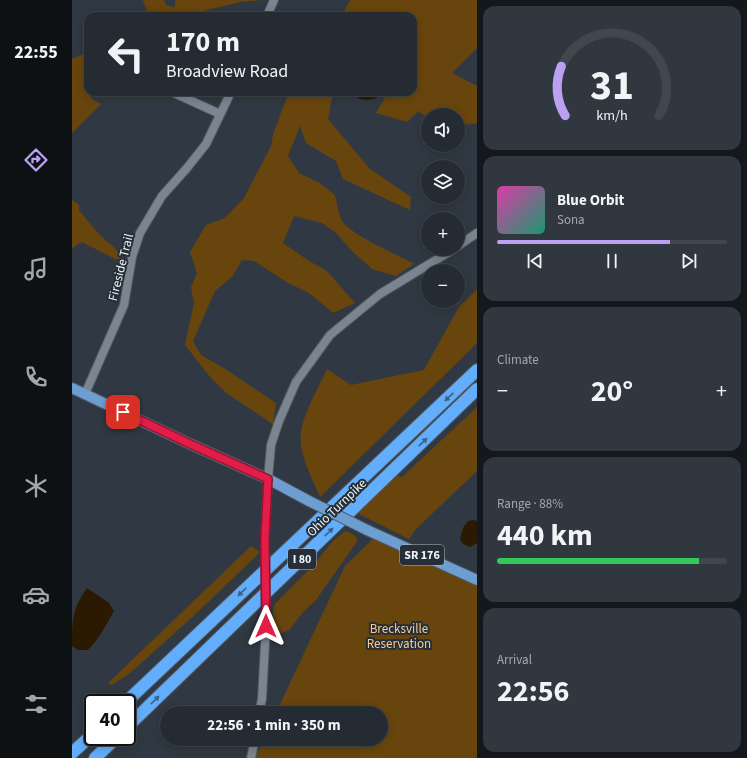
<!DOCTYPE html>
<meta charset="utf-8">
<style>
:root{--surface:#242b32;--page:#30373e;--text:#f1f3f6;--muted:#a3a7ac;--line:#41474d;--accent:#bca0f2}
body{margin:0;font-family:"Source Sans 3",sans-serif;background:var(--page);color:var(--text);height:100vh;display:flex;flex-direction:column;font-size:15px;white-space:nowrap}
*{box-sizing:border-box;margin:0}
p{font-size:13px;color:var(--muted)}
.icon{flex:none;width:22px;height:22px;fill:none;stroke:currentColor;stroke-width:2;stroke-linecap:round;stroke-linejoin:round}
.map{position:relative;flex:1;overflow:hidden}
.drawer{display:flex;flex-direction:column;gap:6px;padding:6px;background:#14181c;width:270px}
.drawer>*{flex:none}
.guide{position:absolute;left:12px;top:12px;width:333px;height:84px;border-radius:12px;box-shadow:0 2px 10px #0003,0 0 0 1px var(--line);background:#242b32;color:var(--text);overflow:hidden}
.controls{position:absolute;left:349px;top:108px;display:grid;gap:8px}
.controls a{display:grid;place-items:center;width:44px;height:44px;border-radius:50%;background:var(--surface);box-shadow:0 2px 10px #0003,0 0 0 1px var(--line);font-size:20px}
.speed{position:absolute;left:12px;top:694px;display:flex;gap:8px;font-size:20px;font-weight:700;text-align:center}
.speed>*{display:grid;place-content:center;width:52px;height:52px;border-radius:50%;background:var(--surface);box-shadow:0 2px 10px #0003,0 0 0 1px var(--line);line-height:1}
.speed .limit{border:2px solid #111;border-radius:6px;background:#fff;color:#111}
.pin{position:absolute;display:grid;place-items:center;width:34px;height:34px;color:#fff;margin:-17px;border-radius:8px;box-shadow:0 2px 6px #0006}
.me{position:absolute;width:44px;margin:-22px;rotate:0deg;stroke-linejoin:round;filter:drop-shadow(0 0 3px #0008)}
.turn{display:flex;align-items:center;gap:14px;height:84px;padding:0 16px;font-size:18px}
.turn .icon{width:52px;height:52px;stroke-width:2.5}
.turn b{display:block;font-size:28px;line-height:34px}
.big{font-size:30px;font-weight:700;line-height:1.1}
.drawer .widget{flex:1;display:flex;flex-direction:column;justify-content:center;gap:6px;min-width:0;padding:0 14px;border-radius:12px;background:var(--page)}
.drawer .dial{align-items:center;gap:0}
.dial svg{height:104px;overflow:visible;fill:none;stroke:var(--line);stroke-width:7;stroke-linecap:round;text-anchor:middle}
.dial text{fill:var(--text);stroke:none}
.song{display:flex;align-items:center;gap:12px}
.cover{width:48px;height:48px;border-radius:6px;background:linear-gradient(135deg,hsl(320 70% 55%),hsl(160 70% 35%))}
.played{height:4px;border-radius:2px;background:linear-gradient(90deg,var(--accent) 75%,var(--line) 75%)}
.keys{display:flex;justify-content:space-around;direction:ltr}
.heat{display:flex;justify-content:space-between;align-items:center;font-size:22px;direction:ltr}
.charge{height:6px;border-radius:3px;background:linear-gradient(90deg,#34c759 88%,var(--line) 0)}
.trip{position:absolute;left:88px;top:706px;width:228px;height:40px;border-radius:20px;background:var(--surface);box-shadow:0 2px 10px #0003,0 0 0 1px var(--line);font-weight:700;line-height:40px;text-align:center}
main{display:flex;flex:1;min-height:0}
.tabs{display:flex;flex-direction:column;width:72px;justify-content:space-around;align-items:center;background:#0e1114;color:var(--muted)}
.tabs .icon{width:28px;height:28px}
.tabs .selected{color:var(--accent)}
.tabs b{font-size:18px;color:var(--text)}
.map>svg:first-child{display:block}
.green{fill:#68450c}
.water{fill:#2b1901}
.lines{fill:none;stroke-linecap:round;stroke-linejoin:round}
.minor-casing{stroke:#50575f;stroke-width:10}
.major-casing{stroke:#50575f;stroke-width:12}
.highway-casing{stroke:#50575f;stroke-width:14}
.minor{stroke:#7a8590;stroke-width:8}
.major{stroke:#6c9ed1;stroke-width:10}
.highway{stroke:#62aefd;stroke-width:12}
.minor-bridge-casing{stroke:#50575f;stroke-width:10;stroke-linecap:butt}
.major-bridge-casing{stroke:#50575f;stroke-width:12;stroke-linecap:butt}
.minor-bridge{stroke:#7a8590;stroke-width:8}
.major-bridge{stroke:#6c9ed1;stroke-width:10}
.oneway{fill:#3e6287}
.route-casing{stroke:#92132f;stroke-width:10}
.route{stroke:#e11d48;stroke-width:7}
.labels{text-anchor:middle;stroke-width:4;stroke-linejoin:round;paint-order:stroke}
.shield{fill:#262f38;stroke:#b2b9c0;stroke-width:1}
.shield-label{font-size:12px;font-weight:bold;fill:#eef4fa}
.street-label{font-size:13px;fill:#eef4fa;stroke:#262f38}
.park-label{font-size:13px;fill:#f8ca90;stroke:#262f38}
</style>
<main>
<nav class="tabs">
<b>22:55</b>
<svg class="icon selected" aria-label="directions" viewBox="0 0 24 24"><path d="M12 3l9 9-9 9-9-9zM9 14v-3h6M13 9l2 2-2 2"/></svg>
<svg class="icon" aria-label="music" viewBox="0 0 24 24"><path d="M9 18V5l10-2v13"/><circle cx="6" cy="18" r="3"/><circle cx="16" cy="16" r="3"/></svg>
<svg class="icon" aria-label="phone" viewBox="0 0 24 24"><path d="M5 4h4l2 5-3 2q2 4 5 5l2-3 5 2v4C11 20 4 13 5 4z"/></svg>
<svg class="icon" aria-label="climate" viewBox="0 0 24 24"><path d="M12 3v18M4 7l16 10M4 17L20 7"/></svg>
<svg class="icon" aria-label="car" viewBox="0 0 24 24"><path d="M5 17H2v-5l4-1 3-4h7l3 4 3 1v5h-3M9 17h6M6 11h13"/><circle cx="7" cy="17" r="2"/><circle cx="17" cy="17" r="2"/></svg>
<svg class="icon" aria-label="filters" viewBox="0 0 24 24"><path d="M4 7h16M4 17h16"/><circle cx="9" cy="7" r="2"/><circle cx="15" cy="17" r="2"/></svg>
</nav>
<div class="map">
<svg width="405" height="758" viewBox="0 0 405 758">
<rect width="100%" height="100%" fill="#303943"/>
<g class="green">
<polygon points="72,0 92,0 94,5 103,7 103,0 191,0 168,2 111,16 72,16 76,13 71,1"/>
<polygon points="278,0 405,0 405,48 380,73 405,86 405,123 386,126 386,115 356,115 356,118 346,111 335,122 304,113 316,92 341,92 341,16 270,16"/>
<polygon points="16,52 16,92 21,100 29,104 0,133 0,59"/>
<path d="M217,92H261L256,119L298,169L339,197L338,210L271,179L264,161L234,143L228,126L216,156L227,173L248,183L263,195C265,203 266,211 269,219C275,234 327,255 342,264L324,276L300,269L280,251L264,233L250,223L222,216L211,243L237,261L255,271L283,303L261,313L237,293L216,283L182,261L170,260L160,277L143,291L121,341L129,355L155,370L204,403L201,425C187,413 171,405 156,394C139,381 126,361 113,345L122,303L119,287L125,273L118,252L134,225L153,218L172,198L199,146L201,134Z"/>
<polygon points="0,200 7,205 7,210 19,225 33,240 42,247 51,260 43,259 10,242 0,248"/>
<path d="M405,289V343L248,497C240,478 226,453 229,432C231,415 247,386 255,369L279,385L352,370L387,307Z"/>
<polygon points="405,407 405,471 344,529 337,539 285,513 325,475 330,477"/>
<path d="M273,531L281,534L286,540L244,600L232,611L217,630L208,634C202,625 199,616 202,605L240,567L260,542Z"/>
<polygon points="306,534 405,580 405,758 183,758 192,739 309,739 309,713 204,713 273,566"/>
<path d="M179,546L188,552C155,584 122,616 87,647C72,660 58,676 39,685L36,683Z"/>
</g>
<g class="water">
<path d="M276,92H310L311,94C298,103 288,101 276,92Z"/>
<polygon points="402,520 405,521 405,543 398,547 391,544 388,539 391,528 396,521"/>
<path d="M15,588L37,603L42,611C34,625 27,639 16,650H6L0,646C0,621 0,609 15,588Z"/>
</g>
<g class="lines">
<g class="minor-casing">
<g id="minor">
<polyline points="195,16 202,0"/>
<polyline points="100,92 148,114"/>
<polyline points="386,246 405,233"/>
<polyline points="13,394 52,305 60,257 68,233 90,196 115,168 134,144 159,92"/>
<polyline points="193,537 196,479 199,445 207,421 224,382 258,335 308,294 382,249"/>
<polyline points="187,713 190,699 194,626"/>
<polyline points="179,758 183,739"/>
</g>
</g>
<g class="major-casing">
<g id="major">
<polyline points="0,388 116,443 196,479 237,501"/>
<polyline points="295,530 405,580"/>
</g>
</g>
<g class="highway-casing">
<g id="highway">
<polyline points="53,703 405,370"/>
<polyline points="55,727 405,389"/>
<polyline points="0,753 21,734"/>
<polyline points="23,758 45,737"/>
</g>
</g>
<use href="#minor" class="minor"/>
<use href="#major" class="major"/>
<use href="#highway" class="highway"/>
<g class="minor-bridge-casing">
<polyline id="minor-bridge" points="193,537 194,626"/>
</g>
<g class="major-bridge-casing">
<polyline id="major-bridge" points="237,501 295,530"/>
</g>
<use href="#minor-bridge" class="minor-bridge"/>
<use href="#major-bridge" class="major-bridge"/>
</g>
<defs><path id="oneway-solid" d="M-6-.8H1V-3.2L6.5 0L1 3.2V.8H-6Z"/></defs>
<g class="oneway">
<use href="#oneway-solid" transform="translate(377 397) rotate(137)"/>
<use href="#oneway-solid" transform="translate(351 442) rotate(-44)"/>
<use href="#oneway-solid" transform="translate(257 532) rotate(-44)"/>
<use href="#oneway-solid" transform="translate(170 592) rotate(136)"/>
<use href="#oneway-solid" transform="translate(83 700) rotate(-44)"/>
</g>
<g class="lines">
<g class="route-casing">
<polyline id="route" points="51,412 116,443 196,479 193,537 194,626"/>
</g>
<use href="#route" class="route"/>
</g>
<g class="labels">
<g class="shield">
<rect x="328" y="545" width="44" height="20" rx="3"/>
<rect x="216" y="549" width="28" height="20" rx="3"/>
</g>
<g class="shield-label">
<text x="350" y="559">SR 176</text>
<text x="230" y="563">I 80</text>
</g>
<g class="street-label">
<text transform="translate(48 267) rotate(-76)" y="5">Fireside Trail</text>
<text transform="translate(264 507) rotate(-44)" y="5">Ohio Turnpike</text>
</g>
<g class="park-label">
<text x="327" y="633">Brecksville<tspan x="327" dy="15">Reservation</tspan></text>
</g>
</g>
</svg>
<div class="controls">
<a><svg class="icon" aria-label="sound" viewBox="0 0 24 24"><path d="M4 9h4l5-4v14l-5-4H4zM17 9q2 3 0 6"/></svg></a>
<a><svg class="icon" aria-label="layers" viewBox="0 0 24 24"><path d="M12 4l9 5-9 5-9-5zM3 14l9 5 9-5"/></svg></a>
<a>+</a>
<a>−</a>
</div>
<div class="speed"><div class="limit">40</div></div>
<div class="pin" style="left:51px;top:412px;background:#d93025"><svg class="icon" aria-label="arrive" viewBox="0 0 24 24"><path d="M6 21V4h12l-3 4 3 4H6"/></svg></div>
<svg class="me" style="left:194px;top:626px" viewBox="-20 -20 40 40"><path d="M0-17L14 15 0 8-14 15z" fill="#e11d48" stroke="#fff" stroke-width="4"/></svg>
<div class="trip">22:56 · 1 min · 350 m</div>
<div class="guide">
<div class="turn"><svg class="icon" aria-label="left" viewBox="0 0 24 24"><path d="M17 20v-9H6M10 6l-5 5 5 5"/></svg><div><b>170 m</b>Broadview Road</div></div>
</div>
</div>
<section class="drawer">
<div class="widget dial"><svg viewBox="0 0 100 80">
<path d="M14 69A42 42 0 1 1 86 69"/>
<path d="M14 69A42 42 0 0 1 11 31" stroke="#bca0f2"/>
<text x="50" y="56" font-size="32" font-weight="700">31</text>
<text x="50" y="72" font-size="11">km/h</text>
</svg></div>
<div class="widget">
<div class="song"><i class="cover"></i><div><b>Blue Orbit</b><p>Sona</p></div></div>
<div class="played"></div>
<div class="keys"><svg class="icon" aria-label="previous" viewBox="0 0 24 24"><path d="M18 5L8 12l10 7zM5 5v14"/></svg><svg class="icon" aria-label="pause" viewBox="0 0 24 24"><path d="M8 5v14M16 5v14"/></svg><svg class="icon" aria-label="next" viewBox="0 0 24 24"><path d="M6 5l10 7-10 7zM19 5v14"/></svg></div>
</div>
<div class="widget"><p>Climate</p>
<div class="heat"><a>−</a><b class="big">20°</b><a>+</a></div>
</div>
<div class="widget"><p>Range · 88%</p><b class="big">440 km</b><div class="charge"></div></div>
<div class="widget"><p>Arrival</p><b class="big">22:56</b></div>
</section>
</main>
